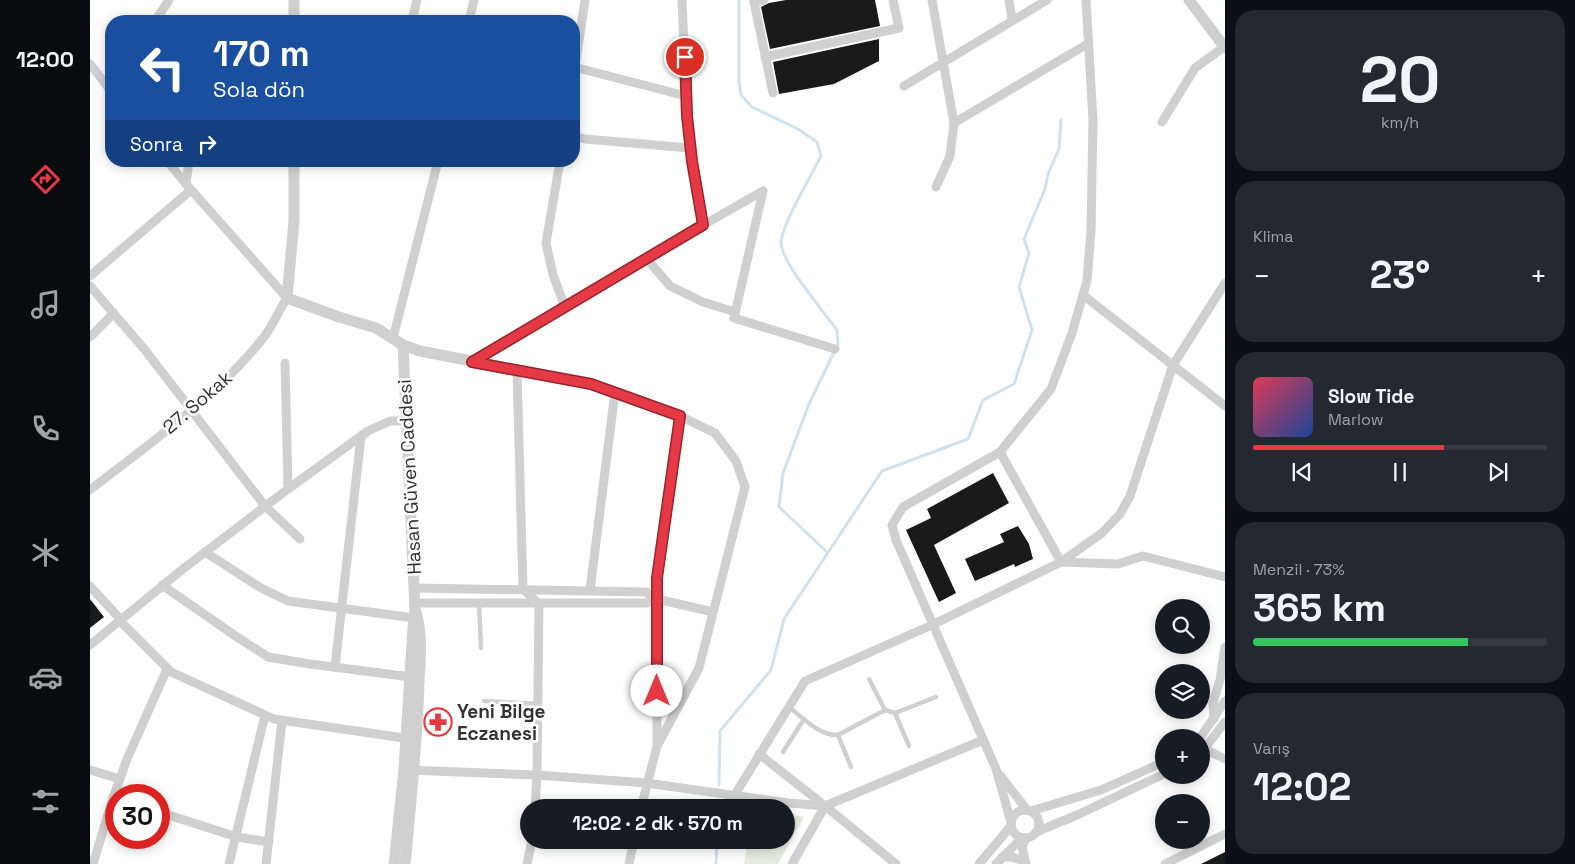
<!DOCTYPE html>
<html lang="tr">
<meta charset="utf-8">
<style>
:root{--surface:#171b24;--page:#242831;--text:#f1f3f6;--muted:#9ea1a6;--line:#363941;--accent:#e63946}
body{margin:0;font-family:"Space Grotesk",sans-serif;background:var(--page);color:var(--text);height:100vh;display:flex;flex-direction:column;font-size:19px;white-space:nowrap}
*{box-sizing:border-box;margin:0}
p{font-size:16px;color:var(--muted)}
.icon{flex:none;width:28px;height:28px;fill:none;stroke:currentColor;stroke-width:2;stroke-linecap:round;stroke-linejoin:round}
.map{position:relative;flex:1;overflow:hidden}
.details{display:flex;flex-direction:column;gap:10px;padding:10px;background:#0d0f14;width:350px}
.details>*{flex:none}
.banner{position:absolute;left:15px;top:15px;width:475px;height:152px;border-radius:20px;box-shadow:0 2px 12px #0003;background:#1a4fa0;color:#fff;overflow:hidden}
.buttons{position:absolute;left:1065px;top:599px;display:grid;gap:10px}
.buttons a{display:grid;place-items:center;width:55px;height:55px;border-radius:50%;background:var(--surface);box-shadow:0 2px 12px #0003;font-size:25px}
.speed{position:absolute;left:15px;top:784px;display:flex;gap:10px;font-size:25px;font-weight:700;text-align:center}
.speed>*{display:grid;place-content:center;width:65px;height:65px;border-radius:50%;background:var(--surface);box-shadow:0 2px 12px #0003;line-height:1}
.speed .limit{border:8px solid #d22;background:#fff;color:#111}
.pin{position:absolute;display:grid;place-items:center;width:42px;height:42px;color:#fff;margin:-21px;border:2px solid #fff;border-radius:50%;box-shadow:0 1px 5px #0007}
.me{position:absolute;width:55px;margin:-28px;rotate:0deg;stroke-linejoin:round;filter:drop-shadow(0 0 4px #0008)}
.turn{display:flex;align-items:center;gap:18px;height:105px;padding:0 25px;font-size:22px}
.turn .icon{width:65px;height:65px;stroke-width:2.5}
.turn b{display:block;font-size:35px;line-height:42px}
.then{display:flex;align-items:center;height:48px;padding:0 25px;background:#0003;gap:10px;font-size:19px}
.big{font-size:38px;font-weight:700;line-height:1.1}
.details .widget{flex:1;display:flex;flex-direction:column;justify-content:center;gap:8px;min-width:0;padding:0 18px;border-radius:20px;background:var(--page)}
.details .dial{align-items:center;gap:0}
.dial b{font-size:65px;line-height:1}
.song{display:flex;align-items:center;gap:15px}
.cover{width:60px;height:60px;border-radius:8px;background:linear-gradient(135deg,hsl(350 70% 55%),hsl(220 70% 35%))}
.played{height:5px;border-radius:2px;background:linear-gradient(90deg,var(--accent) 65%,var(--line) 65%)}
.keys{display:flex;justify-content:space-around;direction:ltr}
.heat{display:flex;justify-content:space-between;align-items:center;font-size:28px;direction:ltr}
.charge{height:8px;border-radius:4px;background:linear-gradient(90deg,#34c759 73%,var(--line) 0)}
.trip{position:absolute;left:430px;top:799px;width:275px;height:50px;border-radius:25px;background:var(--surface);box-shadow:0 2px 12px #0003;font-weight:700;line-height:50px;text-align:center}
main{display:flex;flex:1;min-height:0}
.menu{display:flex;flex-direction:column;width:90px;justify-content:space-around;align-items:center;background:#090b0e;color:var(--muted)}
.menu .icon{width:35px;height:35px}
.menu .active{color:var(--accent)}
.menu b{font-size:22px;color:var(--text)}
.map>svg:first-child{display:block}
.green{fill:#e6ecdf}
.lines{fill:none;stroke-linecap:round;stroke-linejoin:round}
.stream{stroke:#cfe2ee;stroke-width:3}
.building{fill:#1a1a1a}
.service{stroke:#d0d0d0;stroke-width:4.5}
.minor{stroke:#d0d0d0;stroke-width:9}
.tertiary{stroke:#d0d0d0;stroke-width:11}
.route-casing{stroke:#96252e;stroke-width:12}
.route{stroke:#e63946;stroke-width:9}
.labels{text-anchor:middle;stroke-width:5;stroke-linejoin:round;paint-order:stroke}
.street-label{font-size:19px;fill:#333;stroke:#fff}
.poi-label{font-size:19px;font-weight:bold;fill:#333;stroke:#fff;text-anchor:start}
</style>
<main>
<nav class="menu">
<b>12:00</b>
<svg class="icon active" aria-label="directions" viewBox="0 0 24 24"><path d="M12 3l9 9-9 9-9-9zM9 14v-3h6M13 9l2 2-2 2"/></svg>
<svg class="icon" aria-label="music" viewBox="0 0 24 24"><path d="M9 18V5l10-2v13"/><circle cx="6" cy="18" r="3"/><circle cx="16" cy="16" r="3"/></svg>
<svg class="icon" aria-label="phone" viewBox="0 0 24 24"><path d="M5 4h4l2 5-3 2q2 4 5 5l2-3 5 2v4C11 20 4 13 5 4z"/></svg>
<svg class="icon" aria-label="climate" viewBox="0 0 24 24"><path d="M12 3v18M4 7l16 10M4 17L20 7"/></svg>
<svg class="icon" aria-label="car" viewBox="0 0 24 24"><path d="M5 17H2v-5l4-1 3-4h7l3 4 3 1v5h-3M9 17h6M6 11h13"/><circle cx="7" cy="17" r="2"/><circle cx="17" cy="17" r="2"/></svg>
<svg class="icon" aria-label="filters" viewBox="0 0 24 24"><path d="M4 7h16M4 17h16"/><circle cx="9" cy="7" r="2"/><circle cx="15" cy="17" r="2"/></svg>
</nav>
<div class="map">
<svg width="1135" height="864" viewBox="0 0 1135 864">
<rect width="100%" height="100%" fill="#fff"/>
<polygon class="green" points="696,814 714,817 688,864 654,864 658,840 696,840"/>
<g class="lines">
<g class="stream">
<path d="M649,0V82L651,95L662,107L708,129L727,142L731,156C722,174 691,226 691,243C692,263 734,312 747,330L748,344L719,404L693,473L689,507L737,552"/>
<polyline points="629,785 630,731 681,670 694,619 792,471 878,439 893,400 924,384 942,330 929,287 939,253 934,239 955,189 958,174 969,149 971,119"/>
<polyline points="628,808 628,803"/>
<polyline points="626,864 627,840"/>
</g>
</g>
<g class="building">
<polygon points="696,0 785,0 790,26 680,49 671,7 679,3"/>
<polygon points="789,39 789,61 744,84 689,94 683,62"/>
<polygon points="903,473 919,503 844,545 866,593 849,602 816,530 841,518 837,509"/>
<polygon points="928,526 939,544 943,559 925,567 924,564 885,581 875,559 914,542 910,534"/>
<polygon points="0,599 14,617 0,628"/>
<polygon points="1135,852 1135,864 1111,864"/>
</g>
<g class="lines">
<g class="service">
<polyline points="389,603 391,648"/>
<polyline points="779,679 795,710"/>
<polyline points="394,701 448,704"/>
<path d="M699,707C713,718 730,736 748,735L795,710L805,713L846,697"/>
<polyline points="805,713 819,746"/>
<polyline points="748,735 761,767"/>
<polyline points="693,752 714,719"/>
</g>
<g class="minor">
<polyline points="592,0 597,116 602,161 613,225"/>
<polyline points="674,0 664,2 683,93"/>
<polyline points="842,0 864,123 999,43"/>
<polyline points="919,0 922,19"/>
<polyline points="65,21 79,0"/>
<polyline points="322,21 327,0"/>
<polyline points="379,21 384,0"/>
<polyline points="675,57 809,28 803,0"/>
<polyline points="0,64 21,91"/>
<polyline points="484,67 596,96"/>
<polyline points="484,74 495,0"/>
<polyline points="814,86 957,0"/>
<polyline points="1072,122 1105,68 1134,47"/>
<polyline points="484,136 495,139 600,148"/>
<polyline points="470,161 456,243 463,275 475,307"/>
<polyline points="96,184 99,161"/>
<polyline points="846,187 860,156 864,123"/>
<polyline points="673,191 644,318 745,349"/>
<polyline points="556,258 580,286 613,302 645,312"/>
<polyline points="0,276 101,190"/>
<polyline points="0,286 55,350 175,506 210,539"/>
<polyline points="993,295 1135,406"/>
<polyline points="0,337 24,313"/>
<polyline points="303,338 348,161"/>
<polyline points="382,362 568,251 673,191"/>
<polyline points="195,363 198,489"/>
<polyline points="427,371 433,589 449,604 447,775 445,808"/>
<polyline points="910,452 971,562 1028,564 1053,556 1135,577"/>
<path d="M0,490C60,443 126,398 174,337C183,325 189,310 197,298L96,184L77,161"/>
<polyline points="115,552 171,588 198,601 324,618"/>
<polyline points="72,585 147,637 178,657 220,664 321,677"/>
<polyline points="0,586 31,620"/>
<polyline points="324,588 557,592 563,598 623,612"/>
<polyline points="500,590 525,392"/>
<polyline points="325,603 557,603 563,598"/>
<polyline points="30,621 81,672 184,719 321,739"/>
<polyline points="0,645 93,569 198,489 278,431 300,421 316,421"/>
<polyline points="245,667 271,436"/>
<polyline points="1124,719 1123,703 1130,680 1135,647"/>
<polyline points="1110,738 1135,701"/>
<polyline points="1112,745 1115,749 1135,759"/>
<polyline points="1111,753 1135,722"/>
<polyline points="669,754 735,806"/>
<polyline points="0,770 30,779"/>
<polyline points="317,770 447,775 556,783 699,803 735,806 806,864"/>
<polyline points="910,775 937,810"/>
<polyline points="644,796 715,681 842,625 971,562 1012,533 1030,514 1040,496 1083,365 1135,283"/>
<polyline points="23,798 37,759 77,669"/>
<polyline points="551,808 567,746 567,578 590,416 625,433 646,461 655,487 609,668 567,746"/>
<circle cx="935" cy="824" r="14"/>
<polyline points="941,811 1011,790 1074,762"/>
<polyline points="69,812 147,837 179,842"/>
<polyline points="921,822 906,769 806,540 802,525 813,507 910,452 961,389 982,333 997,281 1001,231 1003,120 996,0"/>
<polyline points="946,832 987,815 1074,774"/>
<polyline points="912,857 922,857 934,861"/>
<polyline points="3,864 23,798 26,799"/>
<polyline points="139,864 175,715"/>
<polyline points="176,864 192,721"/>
<polyline points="437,864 442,840"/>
<polyline points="539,864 544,840"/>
<polyline points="702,864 735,806 893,740"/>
<polyline points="889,864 921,826"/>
<polyline points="906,864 932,838"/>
<polyline points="936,864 932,847 936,838"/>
<polyline points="1075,864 1135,834"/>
</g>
<g class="tertiary">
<polyline points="1099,0 1135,48"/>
<polyline points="204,21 204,0"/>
<polyline points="204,161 204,221 197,298 249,317 286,328 313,345 330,351 501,384 590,416"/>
<polyline points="304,864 314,770 323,627 325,610 313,345"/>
<path d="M315,864C321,804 327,744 329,684C330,660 333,636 326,612"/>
</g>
</g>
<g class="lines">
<g class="route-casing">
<polyline id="route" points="567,691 567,578 590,416 501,384 382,362 613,225 602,161 597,116 595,57"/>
</g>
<use href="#route" class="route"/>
</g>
<defs>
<g id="pharmacy-ring" transform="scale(1.4375)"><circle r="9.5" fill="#fff" stroke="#e63946" stroke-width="1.5"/><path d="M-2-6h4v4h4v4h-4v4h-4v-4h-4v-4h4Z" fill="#e63946"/></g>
</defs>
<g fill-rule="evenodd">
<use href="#pharmacy-ring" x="348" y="722"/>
</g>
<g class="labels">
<g class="street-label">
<text transform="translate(107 402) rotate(-41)" y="7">27. Sokak</text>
<text transform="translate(319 477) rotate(-93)" y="7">Hasan Güven Caddesi</text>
</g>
<g class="poi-label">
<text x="367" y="718">Yeni Bilge<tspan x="367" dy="22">Eczanesi</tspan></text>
</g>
</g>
</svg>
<div class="buttons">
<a><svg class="icon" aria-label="search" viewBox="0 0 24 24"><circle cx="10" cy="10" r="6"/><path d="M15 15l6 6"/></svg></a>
<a><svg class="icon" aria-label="layers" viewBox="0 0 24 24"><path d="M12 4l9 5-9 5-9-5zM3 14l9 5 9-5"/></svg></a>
<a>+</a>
<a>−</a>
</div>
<div class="speed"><div class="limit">30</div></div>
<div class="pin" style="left:595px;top:57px;background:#d93025"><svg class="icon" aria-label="arrive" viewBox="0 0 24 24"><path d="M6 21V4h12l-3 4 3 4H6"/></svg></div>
<svg class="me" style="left:567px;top:691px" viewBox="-20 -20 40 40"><circle r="19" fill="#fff"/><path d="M0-13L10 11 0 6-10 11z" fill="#e63946"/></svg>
<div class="trip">12:02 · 2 dk · 570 m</div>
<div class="banner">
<div class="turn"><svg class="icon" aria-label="left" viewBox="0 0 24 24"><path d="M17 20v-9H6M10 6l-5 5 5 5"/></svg><div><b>170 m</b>Sola dön</div></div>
<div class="then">Sonra<svg class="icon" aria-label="right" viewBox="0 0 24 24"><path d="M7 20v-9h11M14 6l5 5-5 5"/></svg></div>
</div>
</div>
<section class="details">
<div class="widget dial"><b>20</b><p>km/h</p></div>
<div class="widget"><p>Klima</p>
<div class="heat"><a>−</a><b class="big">23°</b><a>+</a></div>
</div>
<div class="widget">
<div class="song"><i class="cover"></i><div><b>Slow Tide</b><p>Marlow</p></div></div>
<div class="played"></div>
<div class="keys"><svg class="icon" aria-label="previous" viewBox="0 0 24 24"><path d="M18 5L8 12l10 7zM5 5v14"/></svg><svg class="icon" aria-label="pause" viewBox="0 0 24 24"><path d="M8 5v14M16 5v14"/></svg><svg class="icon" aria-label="next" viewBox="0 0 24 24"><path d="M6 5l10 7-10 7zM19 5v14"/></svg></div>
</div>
<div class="widget"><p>Menzil · 73%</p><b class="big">365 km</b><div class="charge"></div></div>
<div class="widget"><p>Varış</p><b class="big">12:02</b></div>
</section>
</main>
